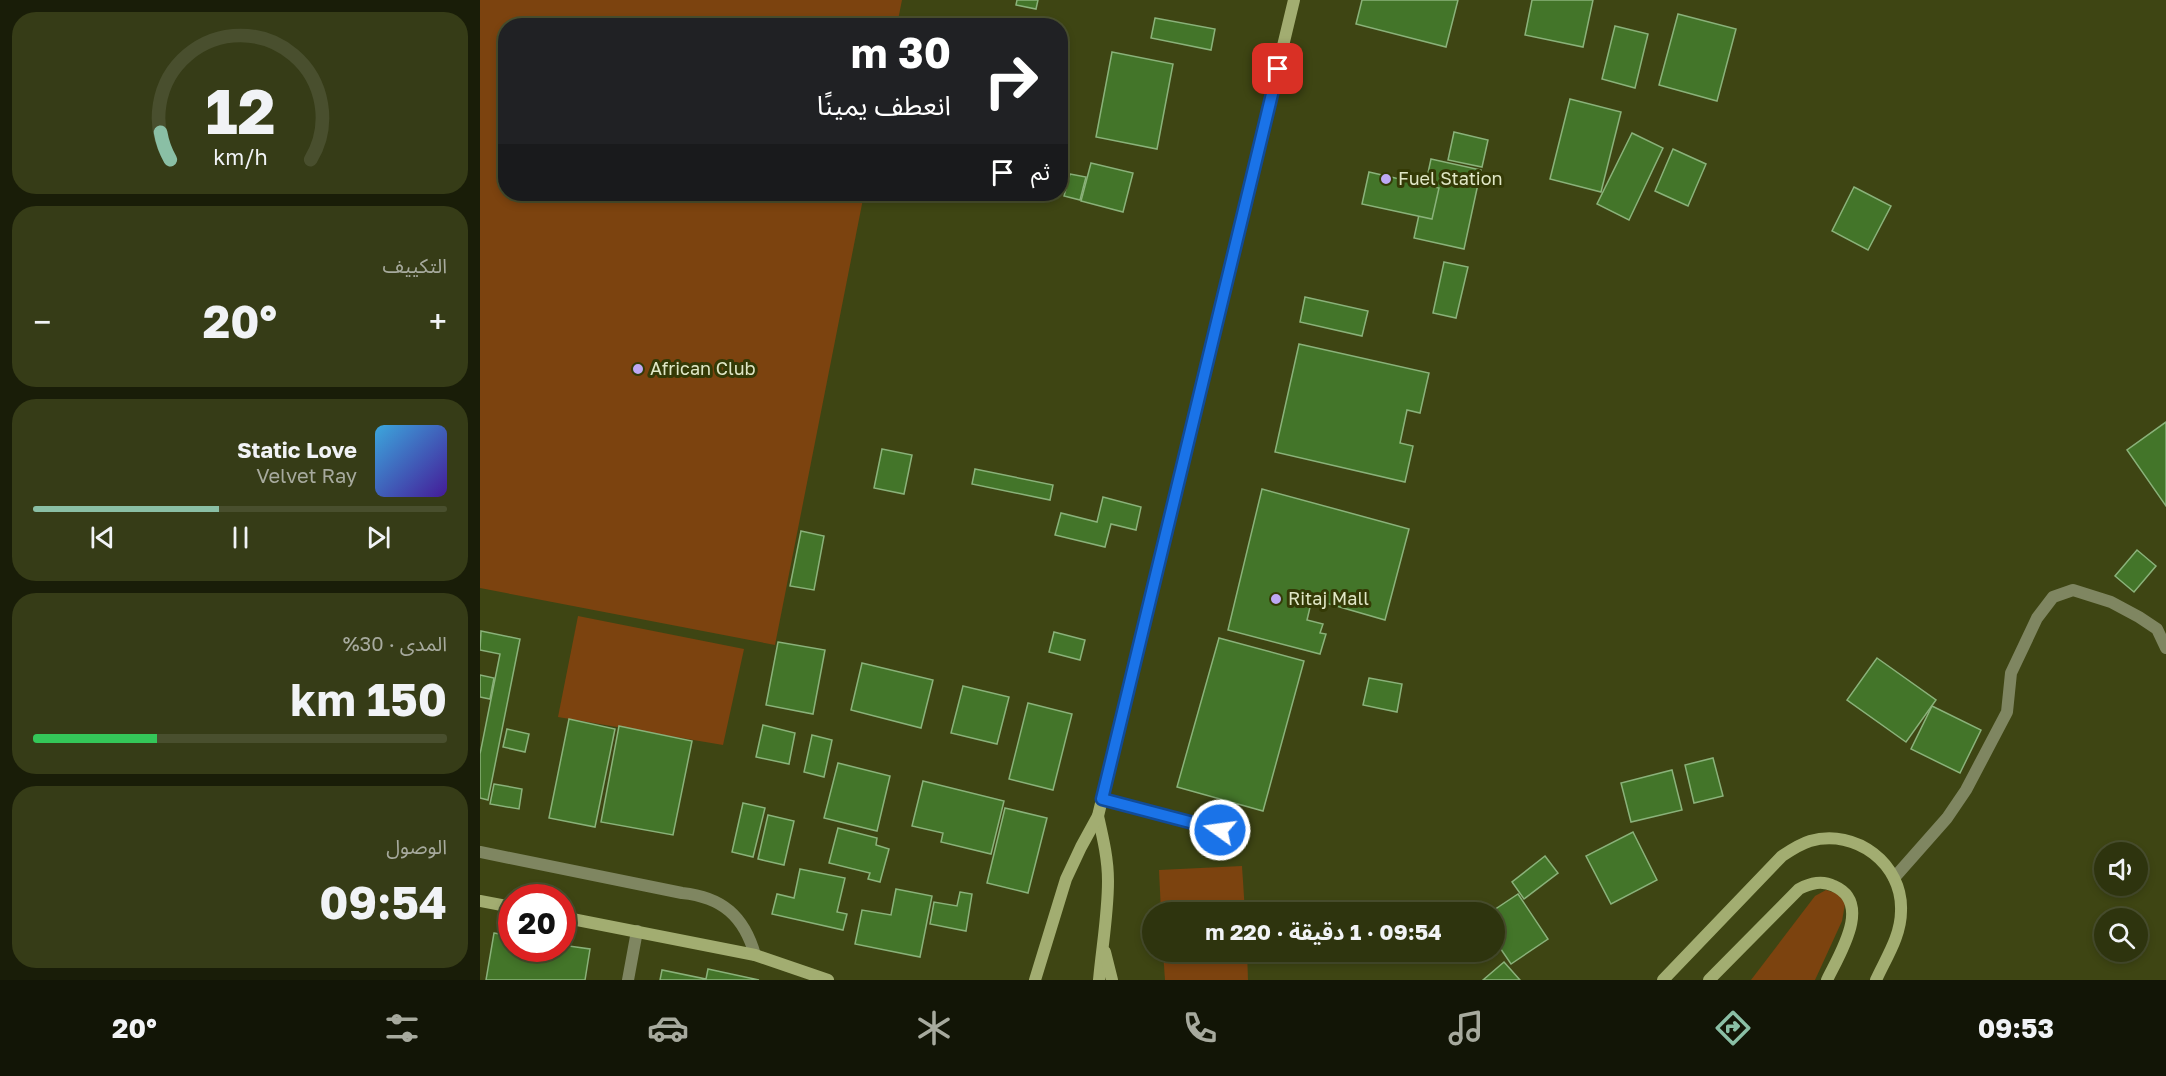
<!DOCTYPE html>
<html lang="ar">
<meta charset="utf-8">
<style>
:root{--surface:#2e340e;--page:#363c17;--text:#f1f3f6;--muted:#a7aa9e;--line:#494f2e;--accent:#8abfa5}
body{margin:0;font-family:"Golos Text","Noto Sans Arabic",sans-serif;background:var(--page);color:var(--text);direction:rtl;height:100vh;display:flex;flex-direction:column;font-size:22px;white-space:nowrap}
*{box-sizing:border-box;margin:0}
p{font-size:20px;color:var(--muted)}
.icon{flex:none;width:33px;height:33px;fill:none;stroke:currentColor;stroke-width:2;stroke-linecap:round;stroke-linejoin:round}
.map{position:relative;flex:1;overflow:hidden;direction:ltr}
.sheet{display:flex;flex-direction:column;gap:12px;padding:12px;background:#191d08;width:480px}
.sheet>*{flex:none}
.top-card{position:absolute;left:18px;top:18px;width:570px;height:183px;border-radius:24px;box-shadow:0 3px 9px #0003,0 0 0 2px var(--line);direction:rtl;background:#202124;color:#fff;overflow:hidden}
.tools{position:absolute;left:1614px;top:842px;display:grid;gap:12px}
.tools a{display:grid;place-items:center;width:54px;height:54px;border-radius:50%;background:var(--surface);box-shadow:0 3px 9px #0003,0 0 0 2px var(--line);font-size:30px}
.speed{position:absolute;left:18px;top:884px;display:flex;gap:12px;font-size:30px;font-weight:700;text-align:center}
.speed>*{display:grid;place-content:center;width:78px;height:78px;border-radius:50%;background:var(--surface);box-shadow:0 3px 9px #0003,0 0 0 2px var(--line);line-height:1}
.speed .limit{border:9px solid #d22;background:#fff;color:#111}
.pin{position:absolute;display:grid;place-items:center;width:51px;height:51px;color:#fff;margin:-26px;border-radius:12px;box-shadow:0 3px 9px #0006}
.me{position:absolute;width:66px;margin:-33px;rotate:284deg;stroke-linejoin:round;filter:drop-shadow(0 0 4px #0008)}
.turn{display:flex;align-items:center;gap:21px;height:126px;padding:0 18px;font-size:27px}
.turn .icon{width:78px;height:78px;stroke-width:2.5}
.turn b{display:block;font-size:42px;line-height:51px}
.then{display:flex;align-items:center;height:57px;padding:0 18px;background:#0003;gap:12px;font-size:22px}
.big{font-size:45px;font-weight:700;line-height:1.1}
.sheet .tile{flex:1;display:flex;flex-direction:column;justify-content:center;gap:9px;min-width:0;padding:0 21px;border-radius:24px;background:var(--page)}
.sheet .dial{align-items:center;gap:0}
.dial svg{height:156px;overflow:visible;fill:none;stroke:var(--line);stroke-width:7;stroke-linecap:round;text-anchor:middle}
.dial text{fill:var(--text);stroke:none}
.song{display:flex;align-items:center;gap:18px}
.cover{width:72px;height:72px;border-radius:9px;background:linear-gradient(135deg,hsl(200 70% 55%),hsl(260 70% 35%))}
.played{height:6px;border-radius:3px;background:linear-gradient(90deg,var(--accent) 45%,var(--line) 45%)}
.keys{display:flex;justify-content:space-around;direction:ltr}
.heat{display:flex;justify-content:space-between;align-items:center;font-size:33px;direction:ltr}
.charge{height:9px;border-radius:4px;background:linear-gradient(90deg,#34c759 30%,var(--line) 0)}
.trip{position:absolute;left:662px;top:902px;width:363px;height:60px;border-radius:30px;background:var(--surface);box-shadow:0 3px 9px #0003,0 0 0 2px var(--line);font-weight:700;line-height:60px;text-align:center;direction:rtl}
.tabs{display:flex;height:96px;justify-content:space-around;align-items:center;background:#121506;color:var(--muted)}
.tabs .icon{width:42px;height:42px}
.tabs .on{color:var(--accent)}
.tabs b{font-size:27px;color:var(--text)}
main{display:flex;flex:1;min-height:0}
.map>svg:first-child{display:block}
.green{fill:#7c430f}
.building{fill:#437529;stroke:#8ab27a;stroke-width:1.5}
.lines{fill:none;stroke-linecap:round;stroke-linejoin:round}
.lane{stroke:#7f8661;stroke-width:12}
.street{stroke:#7f8661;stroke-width:12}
.secondary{stroke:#a2ad71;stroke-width:12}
.route-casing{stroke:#114b97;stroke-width:15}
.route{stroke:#1a73e8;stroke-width:10}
.poi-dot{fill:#bea9f4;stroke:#343a06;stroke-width:2}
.labels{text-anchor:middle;stroke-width:6;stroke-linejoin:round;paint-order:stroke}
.poi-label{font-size:18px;fill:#e0e7c6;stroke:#343a06;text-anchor:start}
</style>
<main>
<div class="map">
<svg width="1686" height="980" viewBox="0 0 1686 980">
<rect width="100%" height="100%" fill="#3e4513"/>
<g class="green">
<polygon points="0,0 422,0 417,25 26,26 26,194 384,194 295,645 0,588"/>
<polygon points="98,616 264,649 243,745 78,717"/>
<polygon points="762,866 765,912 681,912 679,870"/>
<polygon points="1346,890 1359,894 1365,904 1362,921 1335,980 1271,980 1335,896"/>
<polygon points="683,951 767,951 768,980 685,980"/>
</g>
<g class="building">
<polygon points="537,0 558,0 556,9 536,5"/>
<polygon points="882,0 978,0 966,47 876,24"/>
<polygon points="1052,0 1113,0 1103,47 1045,35"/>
<polygon points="1198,14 1256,29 1237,101 1179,85"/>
<polygon points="675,18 735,29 731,50 671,38"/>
<polygon points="1135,26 1168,34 1155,88 1122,79"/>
<polygon points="632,52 693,64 677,149 616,137"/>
<polygon points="1090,99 1141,112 1121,192 1070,179"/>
<polygon points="974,132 1008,140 1002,167 968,160"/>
<polygon points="1152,133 1183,148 1149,220 1117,204"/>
<polygon points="1193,149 1226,164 1208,206 1175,191"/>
<polygon points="951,159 1001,170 984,249 934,238"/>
<polygon points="611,163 653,173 643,212 601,201"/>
<polygon points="889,172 959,188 952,219 882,204"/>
<polygon points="590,174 606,177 600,200 584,196"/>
<polygon points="1374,187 1411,206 1388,250 1352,231"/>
<polygon points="964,262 988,267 976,318 953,313"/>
<polygon points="825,297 888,311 882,336 820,322"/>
<polygon points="819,344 949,373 940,413 927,410 920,443 933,446 925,482 795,452"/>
<polygon points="1686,422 1686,506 1647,450"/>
<polygon points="402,449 432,455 424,494 394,488"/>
<polygon points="495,469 573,485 570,500 492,484"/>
<polygon points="782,489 929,529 905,620 832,599 827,620 843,624 840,633 846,634 840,654 748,630"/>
<polygon points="623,497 661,507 656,530 631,524 625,547 575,535 581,513 617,522"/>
<polygon points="321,531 344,536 334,590 310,586"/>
<polygon points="1657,550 1676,566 1654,592 1635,576"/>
<polygon points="1,631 40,639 8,800 0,798 0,754 20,654 0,650"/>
<polygon points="574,632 605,640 600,660 569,652"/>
<polygon points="739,638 824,661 783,811 697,787"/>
<polygon points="298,642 345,650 333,714 286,705"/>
<polygon points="1397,658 1456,700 1426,742 1367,700"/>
<polygon points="382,663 453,680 441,728 371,710"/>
<polygon points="0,675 14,678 10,699 0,697"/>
<polygon points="889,678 922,684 917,712 883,705"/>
<polygon points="483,686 529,697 517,744 471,733"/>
<polygon points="548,703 592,714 573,790 529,779"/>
<polygon points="1452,706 1501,730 1480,773 1431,749"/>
<polygon points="89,719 135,729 115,827 69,818"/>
<polygon points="283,725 315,733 309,764 276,757"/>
<polygon points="139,726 212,741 193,835 121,822"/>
<polygon points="27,729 49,734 45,752 23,747"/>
<polygon points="332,735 352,740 344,777 324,772"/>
<polygon points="1233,758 1243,796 1214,803 1205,765"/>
<polygon points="358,763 410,776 397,831 344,818"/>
<polygon points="1192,770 1202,810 1151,822 1141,783"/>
<polygon points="443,781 524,801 511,854 461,842 463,833 432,826"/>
<polygon points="14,784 42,789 39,809 10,804"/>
<polygon points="263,803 285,808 273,857 252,852"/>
<polygon points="525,808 567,818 548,893 507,883"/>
<polygon points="288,815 314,821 304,865 278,859"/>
<polygon points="358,828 397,838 396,845 409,849 400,882 388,879 390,873 349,863"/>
<polygon points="1153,832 1177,880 1131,904 1106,856"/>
<polygon points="1065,856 1078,873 1044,899 1032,882"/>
<polygon points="320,869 365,878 357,912 367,914 363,930 292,914 297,894 314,898"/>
<polygon points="416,889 452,896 440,957 375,944 382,910 411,915"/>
<polygon points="480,892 492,894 486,931 450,924 454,902 477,906"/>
<polygon points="1038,894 1068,939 1031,964 1014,939 1014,912 1011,912"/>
<polygon points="14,933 32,936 32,948 82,948 82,945 110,949 105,980 6,980"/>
<polygon points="1024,962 1040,980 1003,980"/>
<polygon points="228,969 279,980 180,980 182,970 226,979"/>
</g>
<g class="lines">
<g class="lane">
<polyline points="622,799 740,830"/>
<path d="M0,852L202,893C242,897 264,916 275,955"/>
</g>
<g class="street">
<polyline points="1414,878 1467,818 1486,790 1527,712 1531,673 1557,618 1573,597 1593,590 1631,602 1659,617 1677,629 1686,648"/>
<polyline points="148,980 157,931"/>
</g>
<g class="secondary">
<path d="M618,816C623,838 628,859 628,881C628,914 622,947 619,980"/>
<polyline points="0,901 32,907"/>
<polyline points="82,917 275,955 348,980"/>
<polyline points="625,952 632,980"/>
<polyline points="555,980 586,879 601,847 618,816 814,0"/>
<path d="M1183,980L1302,856C1311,850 1320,844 1330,841C1376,828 1423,864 1421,911C1421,936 1406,958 1396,980"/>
<path d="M1229,980L1319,889C1331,883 1342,880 1354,886C1393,903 1359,955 1347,980"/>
</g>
</g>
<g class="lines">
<g class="route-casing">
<polyline id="route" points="740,830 622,799 798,69"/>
</g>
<use href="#route" class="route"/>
</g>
<g class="poi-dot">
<circle cx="906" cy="179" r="6"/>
<circle cx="158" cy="369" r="6"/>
<circle cx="796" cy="599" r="6"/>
</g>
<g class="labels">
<g class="poi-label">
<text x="918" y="185">Fuel Station</text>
<text x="170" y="375">African Club</text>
<text x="808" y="605">Ritaj Mall</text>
</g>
</g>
</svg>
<div class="tools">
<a><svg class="icon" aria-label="sound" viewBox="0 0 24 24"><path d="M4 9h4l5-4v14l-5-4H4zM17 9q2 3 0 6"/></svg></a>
<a><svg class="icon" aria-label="search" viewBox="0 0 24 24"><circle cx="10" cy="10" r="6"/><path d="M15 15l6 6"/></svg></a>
</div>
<div class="speed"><div class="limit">20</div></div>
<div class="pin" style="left:798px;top:69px;background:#d93025"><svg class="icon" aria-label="arrive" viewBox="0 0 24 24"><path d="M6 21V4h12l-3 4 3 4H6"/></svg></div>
<svg class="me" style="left:740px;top:830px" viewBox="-20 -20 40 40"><circle r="17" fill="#1a73e8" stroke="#fff" stroke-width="3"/><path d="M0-11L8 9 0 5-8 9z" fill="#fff"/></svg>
<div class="trip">09:54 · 1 دقيقة · 220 m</div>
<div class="top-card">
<div class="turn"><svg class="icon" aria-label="right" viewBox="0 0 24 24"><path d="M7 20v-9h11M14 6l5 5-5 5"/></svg><div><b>30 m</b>انعطف يمينًا</div></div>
<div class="then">ثم<svg class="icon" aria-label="arrive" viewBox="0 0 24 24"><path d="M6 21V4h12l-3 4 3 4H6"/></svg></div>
</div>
</div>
<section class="sheet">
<div class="tile dial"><svg viewBox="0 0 100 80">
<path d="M14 69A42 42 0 1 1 86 69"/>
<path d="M14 69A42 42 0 0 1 9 55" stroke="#8abfa5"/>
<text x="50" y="56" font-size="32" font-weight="700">12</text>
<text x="50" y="72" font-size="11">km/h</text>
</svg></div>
<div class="tile"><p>التكييف</p>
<div class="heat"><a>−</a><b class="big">20°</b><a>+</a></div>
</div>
<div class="tile">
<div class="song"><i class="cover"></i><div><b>Static Love</b><p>Velvet Ray</p></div></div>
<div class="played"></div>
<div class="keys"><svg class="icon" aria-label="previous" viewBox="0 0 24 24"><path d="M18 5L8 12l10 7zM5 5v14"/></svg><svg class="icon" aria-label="pause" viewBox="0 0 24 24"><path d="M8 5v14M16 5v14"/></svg><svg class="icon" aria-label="next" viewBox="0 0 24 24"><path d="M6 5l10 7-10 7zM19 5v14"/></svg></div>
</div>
<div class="tile"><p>المدى · 30%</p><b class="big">150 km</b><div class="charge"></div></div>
<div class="tile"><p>الوصول</p><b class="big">09:54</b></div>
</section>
</main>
<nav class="tabs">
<b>09:53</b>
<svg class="icon on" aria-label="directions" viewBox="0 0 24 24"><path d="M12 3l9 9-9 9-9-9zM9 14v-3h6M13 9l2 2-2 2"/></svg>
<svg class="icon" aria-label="music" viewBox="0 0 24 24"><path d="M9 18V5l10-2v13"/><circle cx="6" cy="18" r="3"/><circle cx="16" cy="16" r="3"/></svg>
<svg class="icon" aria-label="phone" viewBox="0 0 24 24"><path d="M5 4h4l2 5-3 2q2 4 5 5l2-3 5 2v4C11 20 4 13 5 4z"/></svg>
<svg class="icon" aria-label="climate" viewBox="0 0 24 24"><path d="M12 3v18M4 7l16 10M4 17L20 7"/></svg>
<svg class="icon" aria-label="car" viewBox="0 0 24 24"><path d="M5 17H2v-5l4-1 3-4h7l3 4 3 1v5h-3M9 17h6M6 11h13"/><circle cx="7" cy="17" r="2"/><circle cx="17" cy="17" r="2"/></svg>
<svg class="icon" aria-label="filters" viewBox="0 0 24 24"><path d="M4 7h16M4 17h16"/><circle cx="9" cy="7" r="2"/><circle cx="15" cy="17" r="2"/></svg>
<b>20°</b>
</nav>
